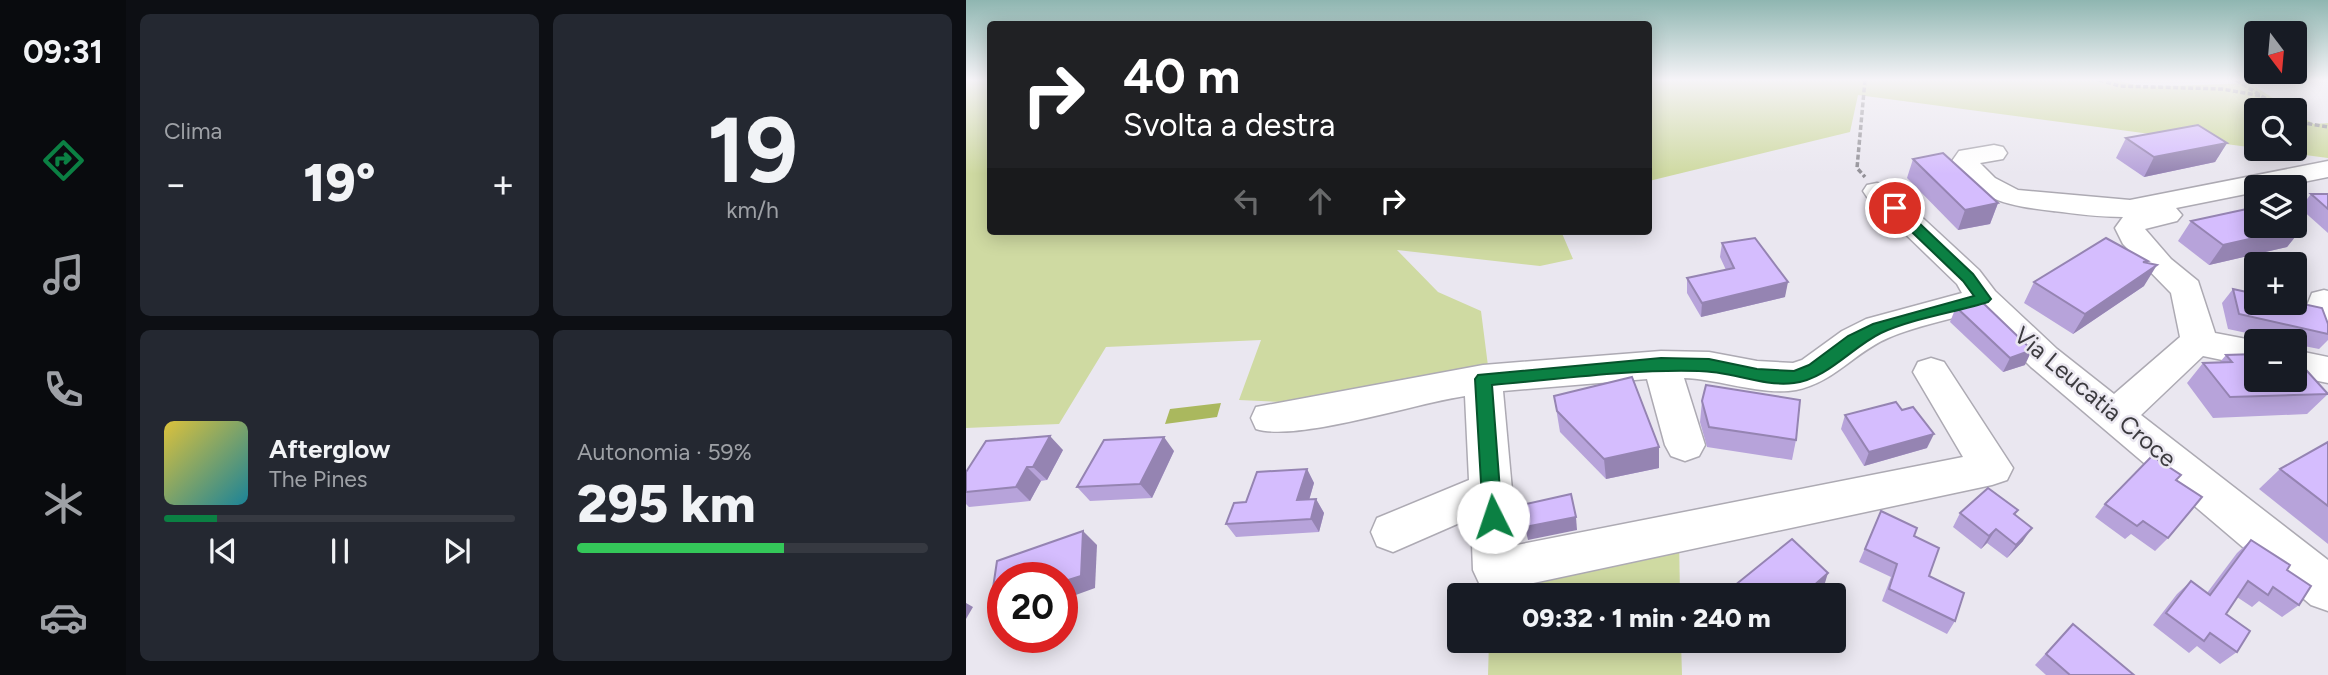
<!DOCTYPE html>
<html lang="it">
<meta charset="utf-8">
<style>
:root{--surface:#171b24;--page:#242831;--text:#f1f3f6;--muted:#9ea1a6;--line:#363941;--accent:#0b8043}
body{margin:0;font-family:Figtree,sans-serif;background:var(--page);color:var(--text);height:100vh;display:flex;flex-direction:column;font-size:26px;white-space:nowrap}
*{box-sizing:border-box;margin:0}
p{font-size:23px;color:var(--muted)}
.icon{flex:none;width:38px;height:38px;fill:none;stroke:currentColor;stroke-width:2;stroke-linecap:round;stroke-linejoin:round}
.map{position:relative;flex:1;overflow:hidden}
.side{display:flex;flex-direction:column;gap:14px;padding:14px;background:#0d0f14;width:840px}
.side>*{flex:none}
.top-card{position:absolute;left:21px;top:21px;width:665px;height:214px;border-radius:7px;box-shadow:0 4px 18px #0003;background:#202124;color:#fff;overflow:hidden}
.needle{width:46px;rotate:164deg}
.fabs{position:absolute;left:1278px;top:21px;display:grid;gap:14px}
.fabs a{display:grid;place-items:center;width:63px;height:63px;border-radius:7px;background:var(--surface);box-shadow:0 4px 18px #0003;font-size:35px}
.speed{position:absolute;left:21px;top:562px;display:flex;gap:14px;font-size:35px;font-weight:700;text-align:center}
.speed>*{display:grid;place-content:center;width:91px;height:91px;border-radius:50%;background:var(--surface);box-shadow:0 4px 18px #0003;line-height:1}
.speed .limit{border:10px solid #d22;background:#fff;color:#111}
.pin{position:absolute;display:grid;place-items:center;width:60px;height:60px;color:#fff;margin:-30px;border:4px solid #fff;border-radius:50%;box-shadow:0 2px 7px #0007}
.me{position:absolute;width:77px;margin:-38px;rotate:356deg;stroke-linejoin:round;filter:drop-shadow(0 0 5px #0008)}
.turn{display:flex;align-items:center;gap:24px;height:147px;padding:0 21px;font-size:32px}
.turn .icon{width:91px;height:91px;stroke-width:2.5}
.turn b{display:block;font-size:49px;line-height:60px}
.lanes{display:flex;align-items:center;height:66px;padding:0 21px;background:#0003;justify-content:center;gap:35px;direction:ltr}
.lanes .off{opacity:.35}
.big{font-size:52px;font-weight:800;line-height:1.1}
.side .card{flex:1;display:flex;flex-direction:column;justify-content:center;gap:10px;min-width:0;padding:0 24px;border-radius:10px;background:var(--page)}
.side .dial{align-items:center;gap:0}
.dial b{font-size:91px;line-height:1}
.song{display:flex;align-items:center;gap:21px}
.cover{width:84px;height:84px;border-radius:10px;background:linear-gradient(135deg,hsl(50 70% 55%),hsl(190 70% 35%))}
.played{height:7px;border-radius:4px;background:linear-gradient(90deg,var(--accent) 15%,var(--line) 15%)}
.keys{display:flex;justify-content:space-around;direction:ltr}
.heat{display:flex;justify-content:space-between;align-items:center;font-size:38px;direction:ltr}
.charge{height:10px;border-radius:5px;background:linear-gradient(90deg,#34c759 59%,var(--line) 0)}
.side .tiles{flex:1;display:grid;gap:14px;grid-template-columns:repeat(2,1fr)}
.trip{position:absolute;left:481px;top:583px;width:399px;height:70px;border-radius:7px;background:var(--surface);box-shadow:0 4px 18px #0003;font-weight:800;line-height:70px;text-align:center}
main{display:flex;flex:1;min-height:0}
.dock{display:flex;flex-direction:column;width:126px;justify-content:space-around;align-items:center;background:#090b0e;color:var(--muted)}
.dock .icon{width:49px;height:49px}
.dock .active{color:var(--accent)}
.dock b{font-size:32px;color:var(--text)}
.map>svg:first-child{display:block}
.green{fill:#cfdaa2}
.water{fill:#aab85e}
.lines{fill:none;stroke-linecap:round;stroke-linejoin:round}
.minor-casing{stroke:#adaab3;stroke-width:3}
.path{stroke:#918f96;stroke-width:3.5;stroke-dasharray:5 2.5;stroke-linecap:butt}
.minor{fill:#fff;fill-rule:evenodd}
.wall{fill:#b7a3da}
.shaded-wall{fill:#9584b2}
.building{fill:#d5bdfe;stroke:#9584b2;stroke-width:2}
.route{fill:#0b8043;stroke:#07532c;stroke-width:2}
.labels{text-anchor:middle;stroke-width:5;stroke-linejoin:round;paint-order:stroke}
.street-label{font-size:24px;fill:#3c3b3f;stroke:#eae7f0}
</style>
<main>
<nav class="dock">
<b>09:31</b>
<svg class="icon active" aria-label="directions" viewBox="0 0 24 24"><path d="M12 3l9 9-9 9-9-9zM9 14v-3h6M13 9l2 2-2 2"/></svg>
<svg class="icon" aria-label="music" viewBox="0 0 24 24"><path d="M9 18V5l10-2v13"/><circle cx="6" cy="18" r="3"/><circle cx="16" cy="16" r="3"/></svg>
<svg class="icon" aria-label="phone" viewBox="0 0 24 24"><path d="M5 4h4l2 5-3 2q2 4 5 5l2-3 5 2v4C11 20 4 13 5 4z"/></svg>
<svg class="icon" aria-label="climate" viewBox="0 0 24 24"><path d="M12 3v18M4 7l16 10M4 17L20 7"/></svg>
<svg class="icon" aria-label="car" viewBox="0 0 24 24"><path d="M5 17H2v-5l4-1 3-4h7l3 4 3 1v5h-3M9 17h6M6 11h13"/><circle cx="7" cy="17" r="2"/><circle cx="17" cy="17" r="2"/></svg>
</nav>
<section class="side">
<div class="tiles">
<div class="card"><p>Clima</p>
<div class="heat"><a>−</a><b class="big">19°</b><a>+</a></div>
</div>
<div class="card dial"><b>19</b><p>km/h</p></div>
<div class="card">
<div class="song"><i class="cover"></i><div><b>Afterglow</b><p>The Pines</p></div></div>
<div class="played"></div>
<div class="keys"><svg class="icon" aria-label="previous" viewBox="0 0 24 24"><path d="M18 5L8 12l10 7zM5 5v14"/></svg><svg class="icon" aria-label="pause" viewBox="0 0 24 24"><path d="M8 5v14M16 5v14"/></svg><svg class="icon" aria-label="next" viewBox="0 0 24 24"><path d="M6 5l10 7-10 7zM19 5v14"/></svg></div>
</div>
<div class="card"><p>Autonomia · 59%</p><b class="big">295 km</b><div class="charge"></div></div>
</div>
</section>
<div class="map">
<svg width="1362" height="675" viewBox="0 0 1362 675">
<rect width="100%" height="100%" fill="#eae7f0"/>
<g class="green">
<polygon points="0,80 24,80 24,231 595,231 607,259 574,266 431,250 472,292 515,311 522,366 362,404 273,400 295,340 140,347 93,424 0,428"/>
<polygon points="683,80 1149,80 1177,87 1283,83 1326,110 1290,110 1290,148 892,95 884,132 683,181"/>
<polygon points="1328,112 1348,124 1362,123 1362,158 1293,149 1328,149"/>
<polygon points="713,539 714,595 524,595 525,575"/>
<polygon points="523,641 715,641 716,675 522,675"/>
</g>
<polygon class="water" points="255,403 251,417 199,424 204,409"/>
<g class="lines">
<g class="minor-casing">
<g id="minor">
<path d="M1028,145L1037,147L1041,153L1037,159L1014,163L1029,178L1052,190L1164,200L1362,161V177L1313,187H1290V192L1210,208L1216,215L1211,221L1179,229L1205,259L1232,281L1249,333L1291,341L1290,367L1237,356L1175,415L1362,560V611L1345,605L1065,367L1010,312C982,320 950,326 922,338C889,352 867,383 830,390C796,396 753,379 718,378L739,445L733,456L719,461L705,456L699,445L681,379L537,391L551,545L997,457L947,372L952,362L965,358L978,362L1047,468L1041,480L1026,485L530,591L514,585L507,570L505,518L427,552L411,546L405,532L411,518L503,480L499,396C450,403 332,442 290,429L285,418L290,407L517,365L695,351L743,352L791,361L827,363L836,360L876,331L900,319L996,293L991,284L901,197L897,191L901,185L911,183L921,185L1013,270L1029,291L1091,349L1148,394L1214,337L1205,293L1157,244L1149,228L1157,217C1134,217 1111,214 1087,211C1045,206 1009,201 986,161L993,151Z"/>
<polygon points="1358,290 1362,291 1362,335 1350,331 1340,308 1346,293"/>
<polygon points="1328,350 1362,357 1362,383 1328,376"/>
</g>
</g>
<g class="path">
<polyline points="899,80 891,168 899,177"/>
<polyline points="1133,80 1154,86 1256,89 1296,96"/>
<polyline points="1270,80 1318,110"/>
<polyline points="1328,117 1338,123 1362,127"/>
</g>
<use href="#minor" class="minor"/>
</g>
<g class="wall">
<polygon points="1160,138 1261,143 1249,162 1178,177 1150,158"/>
<polygon points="947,159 1032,203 1024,224 992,230 941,178"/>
<polygon points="1345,194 1362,194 1362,233 1334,208"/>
<polygon points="1225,221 1337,227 1321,247 1243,265 1212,241"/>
<polygon points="756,243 819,297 735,317 721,293 721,278 760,270 754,257"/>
<polygon points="1182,261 1181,263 1178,286 1107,334 1058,303 1068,282"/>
<polygon points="1267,289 1362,324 1362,340 1353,349 1328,344 1328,341 1318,341 1262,329 1256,303"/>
<polygon points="990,307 1059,365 1037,372 984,322"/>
<polygon points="1260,355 1362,394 1341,414 1247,418 1221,383 1237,363 1254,362"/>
<polygon points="588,396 693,447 693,468 640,479 594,432"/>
<polygon points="736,401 830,440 826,460 741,447 734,422"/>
<polygon points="879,415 961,448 898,466 875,429"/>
<polygon points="1362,442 1362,544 1293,489 1314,469"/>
<polygon points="97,450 81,480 75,481 64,501 3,507 0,504 0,472"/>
<polygon points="208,451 186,498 124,501 111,487"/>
<polygon points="341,469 348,483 343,500 350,499 358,513 353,532 270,537 260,524 280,502"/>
<polygon points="1210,480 1202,538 1189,551 1165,534 1159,539 1129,517 1139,504"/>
<polygon points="1052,510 1049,515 1057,541 1041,558 1021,543 1015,549 987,527 994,513"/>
<polygon points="915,511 948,536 963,576 989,621 981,634 916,601 925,577 893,562"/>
<polygon points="1285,540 1321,570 1333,605 1316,617 1293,601 1286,607 1271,597 1260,614 1271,652 1254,664 1231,646 1223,653 1187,625 1211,594 1225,581 1241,593 1271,553"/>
<polygon points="1107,624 1168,675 1080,675 1069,665"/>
</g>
<g class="shaded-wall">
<polygon points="1261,143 1249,162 1178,177 1188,157"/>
<polygon points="1032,203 1024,224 992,230 999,210"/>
<polygon points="1337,227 1321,247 1243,265 1257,245"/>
<polygon points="1182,261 1172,278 1191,265 1178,286 1107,334 1119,314 1177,262"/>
<polygon points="822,282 819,297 735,317 736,303"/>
<polygon points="1066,350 1059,365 1037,372 1044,358"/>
<polygon points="968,434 961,448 898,466 903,452"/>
<polygon points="84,436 97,450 81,480 67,467"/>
<polygon points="198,437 208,451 186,498 174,484"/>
<polygon points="693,447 693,468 640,479 638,459"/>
<polygon points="61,467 75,481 64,501 50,487"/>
<polygon points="341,469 348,483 339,514 331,500"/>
<polygon points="350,499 358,513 353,532 345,519"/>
<polygon points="610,517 611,530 562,540 559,527"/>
<polygon points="1066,528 1057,541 1041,558 1050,545"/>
<polygon points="1030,529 1021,543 1015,549 1023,536"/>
<polygon points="117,531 131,545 129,588 96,600 96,582"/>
<polygon points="862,573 858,586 847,595 837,595"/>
<polygon points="0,603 7,607 0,619"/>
<polygon points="37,603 37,617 24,608"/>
</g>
<g class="building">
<polygon points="1232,125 1261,143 1188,157 1160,138"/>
<polygon points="977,153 1032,203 999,210 947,159"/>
<polygon points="1345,194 1362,194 1362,209"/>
<polygon points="1290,207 1290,226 1328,226 1328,222 1337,227 1257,245 1225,221"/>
<polygon points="789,238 822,282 736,303 721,278 768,268 756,243"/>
<polygon points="1140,238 1182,261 1177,262 1191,265 1119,314 1068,282"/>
<polygon points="1267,289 1290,294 1290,303 1328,302 1356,308 1362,324 1362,334 1273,314"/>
<polygon points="1015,301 1066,350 1044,358 990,307"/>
<polygon points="1290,354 1290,380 1328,380 1328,361 1332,361 1362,394 1264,397 1237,363 1266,362 1260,355"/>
<polygon points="666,377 693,447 638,459 591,411 588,396"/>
<polygon points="740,385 834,400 830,440 743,427 736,401"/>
<polygon points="930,402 936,410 947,407 968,434 903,452 879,415"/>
<polygon points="84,436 67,467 61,467 50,487 0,492 0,472 20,441"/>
<polygon points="198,437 174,484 111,487 138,440"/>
<polygon points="1362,442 1362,506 1314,469"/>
<polygon points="1186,456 1215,475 1210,480 1236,497 1202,538 1177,521 1171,526 1139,504"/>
<polygon points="341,469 331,500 350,499 345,519 260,524 268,503 280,502 291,472"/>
<polygon points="1022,488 1052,510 1048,514 1066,528 1050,545 1030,529 1023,536 994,513"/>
<polygon points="605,494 610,517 559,527 556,505"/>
<polygon points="915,511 951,528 948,536 973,548 963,576 998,593 989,621 923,589 931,564 899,549"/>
<polygon points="117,531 115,576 96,582 96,578 37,578 37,603 24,608 31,561"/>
<polygon points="826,539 862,573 837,595 768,595 763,590"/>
<polygon points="1285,540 1324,565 1321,570 1345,586 1333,605 1307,587 1302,595 1282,581 1260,614 1284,631 1271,652 1244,633 1238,641 1200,613 1225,581 1244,595"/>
<polygon points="1107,624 1168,675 1104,675 1080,654"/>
</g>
<linearGradient id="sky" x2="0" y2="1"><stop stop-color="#8fb6b1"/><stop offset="0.46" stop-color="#f6f4f8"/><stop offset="1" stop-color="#f6f4f8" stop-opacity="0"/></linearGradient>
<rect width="1362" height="174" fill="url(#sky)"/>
<path class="route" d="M929,204L934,205L1007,274L1025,299L1022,302C990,312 944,319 915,333C886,347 861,379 828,383C796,387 765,371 733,371C664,369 595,379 526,385L536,517L534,523L527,526L520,523L517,517L509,379L512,375L695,358L743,359L791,369L828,371L843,365L882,336L907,324L1008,296L997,281L924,211V205Z"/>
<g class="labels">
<g class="street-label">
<text transform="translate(1129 397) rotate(40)" y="8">Via Leucatia Croce</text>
</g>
</g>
</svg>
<div class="fabs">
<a><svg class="needle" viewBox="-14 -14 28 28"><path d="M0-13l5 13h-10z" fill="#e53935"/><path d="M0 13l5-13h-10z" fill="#9ea1a6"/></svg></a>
<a><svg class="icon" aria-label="search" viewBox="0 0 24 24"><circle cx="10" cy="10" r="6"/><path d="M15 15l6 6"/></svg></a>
<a><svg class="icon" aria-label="layers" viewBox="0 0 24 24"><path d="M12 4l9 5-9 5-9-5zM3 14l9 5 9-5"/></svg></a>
<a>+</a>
<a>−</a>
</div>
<div class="speed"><div class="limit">20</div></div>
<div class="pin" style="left:929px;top:208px;background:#d93025"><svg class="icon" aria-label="arrive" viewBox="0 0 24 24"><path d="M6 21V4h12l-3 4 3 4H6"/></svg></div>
<svg class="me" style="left:527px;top:517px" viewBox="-20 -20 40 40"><circle r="19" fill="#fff"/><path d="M0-13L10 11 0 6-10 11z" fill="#0b8043"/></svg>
<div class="trip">09:32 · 1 min · 240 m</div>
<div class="top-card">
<div class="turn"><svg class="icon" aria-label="right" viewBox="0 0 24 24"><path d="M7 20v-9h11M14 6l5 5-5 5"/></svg><div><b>40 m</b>Svolta a destra</div></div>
<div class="lanes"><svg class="icon off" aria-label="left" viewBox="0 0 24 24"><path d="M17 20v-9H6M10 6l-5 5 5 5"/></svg><svg class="icon off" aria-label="ahead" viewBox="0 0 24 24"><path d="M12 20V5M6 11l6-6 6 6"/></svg><svg class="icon" aria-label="right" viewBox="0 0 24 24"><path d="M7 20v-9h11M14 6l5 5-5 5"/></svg></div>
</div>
</div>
</main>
